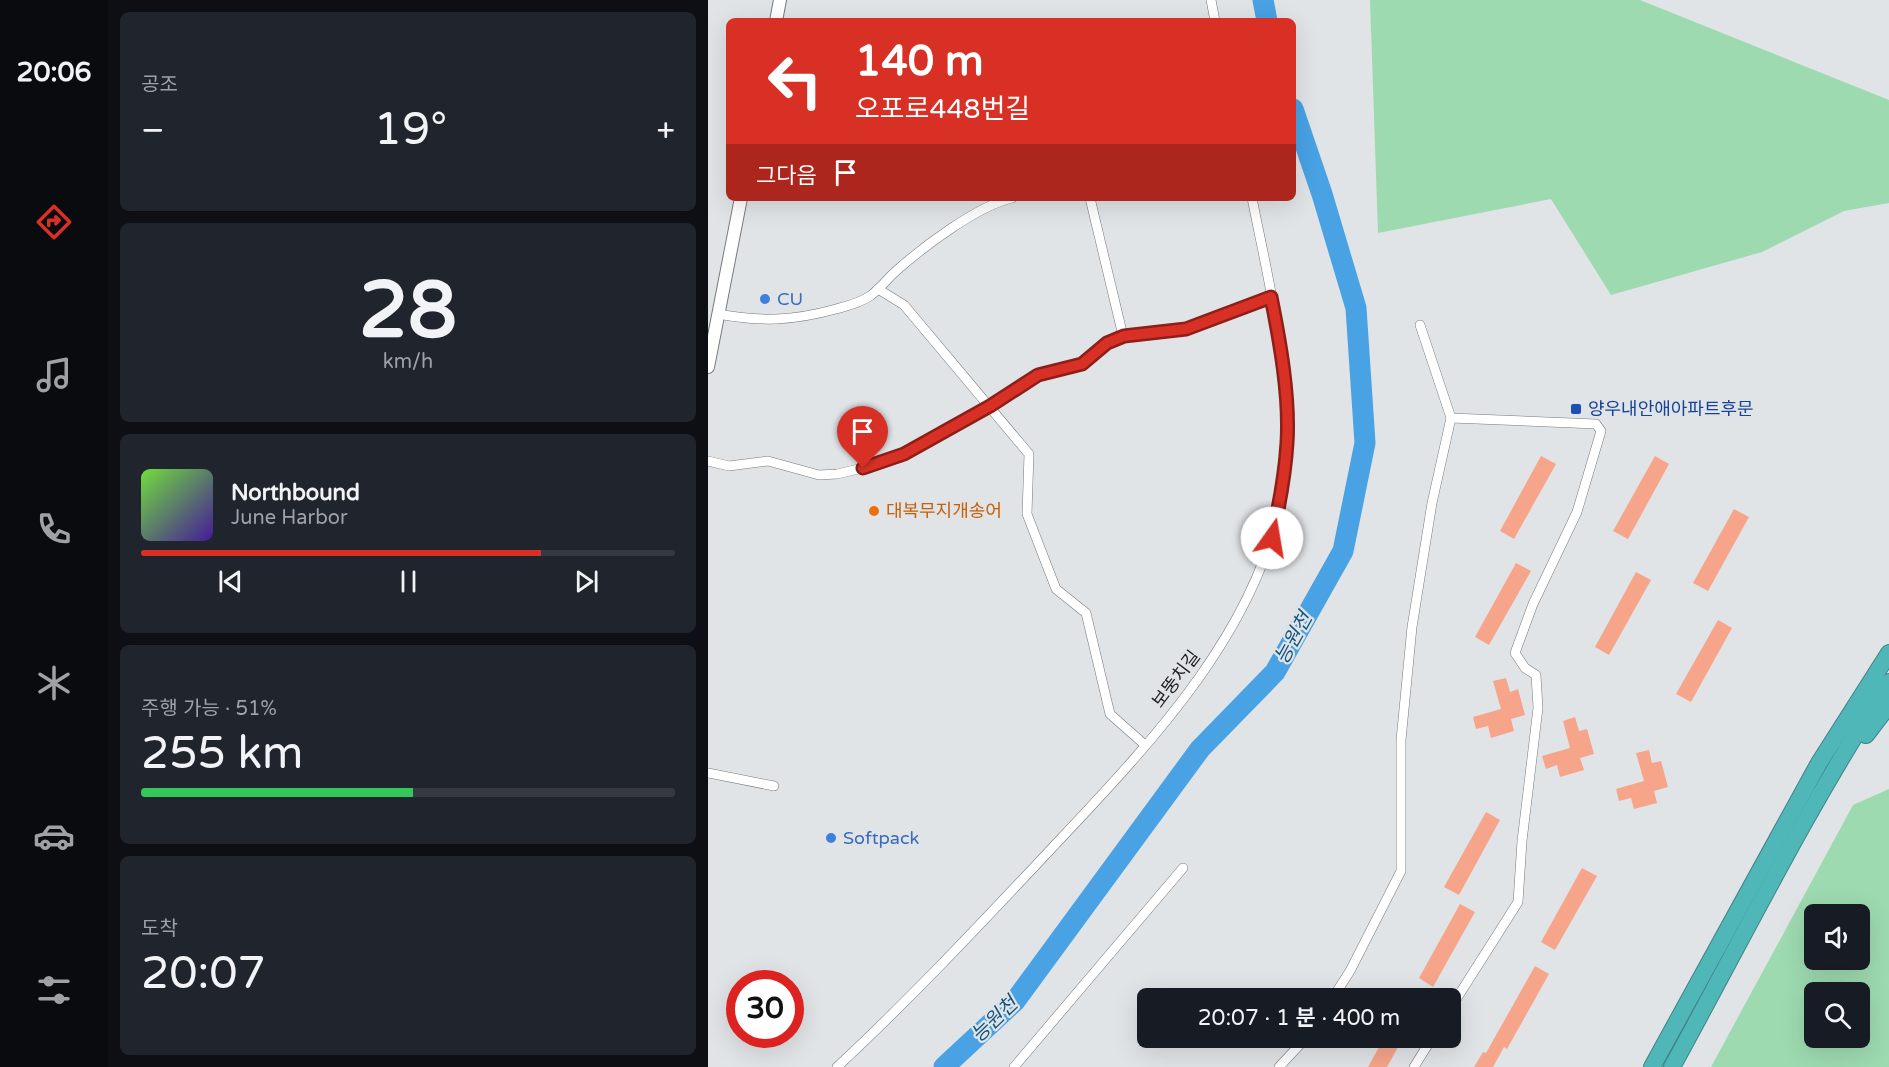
<!DOCTYPE html>
<html lang="ko">
<meta charset="utf-8">
<style>
:root{--surface:#171b24;--page:#20242c;--text:#f1f3f6;--muted:#9ea1a6;--line:#363941;--accent:#d93025}
body{margin:0;font-family:"Varela Round","Noto Sans KR",sans-serif;background:var(--page);color:var(--text);height:100vh;display:flex;flex-direction:column;font-size:22px;white-space:nowrap}
*{box-sizing:border-box;margin:0}
p{font-size:20px;color:var(--muted)}
.icon{flex:none;width:33px;height:33px;fill:none;stroke:currentColor;stroke-width:2;stroke-linecap:round;stroke-linejoin:round}
.map{position:relative;flex:1;overflow:hidden}
.drawer{display:flex;flex-direction:column;gap:12px;padding:12px;background:#0d0f14;width:600px}
.drawer>*{flex:none}
.banner{position:absolute;left:18px;top:18px;width:570px;height:183px;border-radius:9px;box-shadow:0 6px 24px #0002;background:#d93025;color:#fff;overflow:hidden}
.tools{position:absolute;left:1096px;top:904px;display:grid;gap:12px}
.tools a{display:grid;place-items:center;width:66px;height:66px;border-radius:9px;background:var(--surface);box-shadow:0 6px 24px #0002;font-size:30px}
.speed{position:absolute;left:18px;top:970px;display:flex;gap:12px;font-size:30px;font-weight:700;text-align:center}
.speed>*{display:grid;place-content:center;width:78px;height:78px;border-radius:50%;background:var(--surface);box-shadow:0 6px 24px #0002;line-height:1}
.speed .limit{border:9px solid #d22;background:#fff;color:#111}
.pin{position:absolute;display:grid;place-items:center;width:51px;height:51px;color:#fff;margin:-62px -26px;border-radius:50% 50% 50% 0;rotate:-45deg;box-shadow:0 0 6px #0007}
.pin .icon{rotate:45deg}
.me{position:absolute;width:66px;margin:-33px;rotate:13deg;stroke-linejoin:round;filter:drop-shadow(0 0 4px #0008)}
.turn{display:flex;align-items:center;gap:21px;height:126px;padding:0 30px;font-size:27px}
.turn .icon{width:78px;height:78px;stroke-width:2.5}
.turn b{display:block;font-size:42px;line-height:51px}
.then{display:flex;align-items:center;height:57px;padding:0 30px;background:#0003;gap:12px;font-size:22px}
.big{font-size:45px;font-weight:600;line-height:1.1}
.drawer .card{flex:1;display:flex;flex-direction:column;justify-content:center;gap:9px;min-width:0;padding:0 21px;border-radius:9px;background:var(--page)}
.drawer .dial{align-items:center;gap:0}
.dial b{font-size:78px;line-height:1}
.song{display:flex;align-items:center;gap:18px}
.cover{width:72px;height:72px;border-radius:9px;background:linear-gradient(135deg,hsl(100 70% 55%),hsl(260 70% 35%))}
.played{height:6px;border-radius:3px;background:linear-gradient(90deg,var(--accent) 75%,var(--line) 75%)}
.keys{display:flex;justify-content:space-around;direction:ltr}
.heat{display:flex;justify-content:space-between;align-items:center;font-size:33px;direction:ltr}
.charge{height:9px;border-radius:4px;background:linear-gradient(90deg,#34c759 51%,var(--line) 0)}
.trip{position:absolute;left:429px;top:988px;width:324px;height:60px;border-radius:9px;background:var(--surface);box-shadow:0 6px 24px #0002;font-weight:600;line-height:60px;text-align:center}
main{display:flex;flex:1;min-height:0}
.menu{display:flex;flex-direction:column;width:108px;justify-content:space-around;align-items:center;background:#090b0e;color:var(--muted)}
.menu .icon{width:42px;height:42px}
.menu .on{color:var(--accent)}
.menu b{font-size:27px;color:var(--text)}
.map>svg:first-child{display:block}
.green{fill:#9ddab0;fill-rule:evenodd}
.lines{fill:none;stroke-linecap:round;stroke-linejoin:round}
.river{stroke:#48a2e4;stroke-width:21}
.building{fill:#f6a58a}
.street-casing{stroke:#76797c;stroke-width:10}
.secondary-casing{stroke:#76797c;stroke-width:14}
.highway-casing{stroke:#3f8284;stroke-width:18}
.street{stroke:#fff;stroke-width:9}
.secondary{stroke:#fff;stroke-width:12}
.highway{stroke:#4fb7b8;stroke-width:16}
.route-casing{stroke:#8d1f18;stroke-width:15}
.route{stroke:#d93025;stroke-width:10}
.shop-dot{fill:#3f7fe0;stroke:#e1e4e7;stroke-width:2}
.transit-dot{fill:#1a4fb4;stroke:#e1e4e7;stroke-width:2}
.food-dot{fill:#e8710a;stroke:#e1e4e7;stroke-width:2}
.labels{text-anchor:middle;stroke-width:4.5;stroke-linejoin:round;paint-order:stroke}
.shop-label{font-size:18px;fill:#366cbe;stroke:#e1e4e7;text-anchor:start}
.transit-label{font-size:18px;fill:#164399;stroke:#e1e4e7;text-anchor:start}
.food-label{font-size:18px;fill:#c56008;stroke:#e1e4e7;text-anchor:start}
.street-label{font-size:18px;fill:#202122;stroke:#e1e4e7}
.water-label{font-size:20px;font-style:italic;fill:#145682;stroke:#e1e4e7}
</style>
<main>
<nav class="menu">
<b>20:06</b>
<svg class="icon on" aria-label="directions" viewBox="0 0 24 24"><path d="M12 3l9 9-9 9-9-9zM9 14v-3h6M13 9l2 2-2 2"/></svg>
<svg class="icon" aria-label="music" viewBox="0 0 24 24"><path d="M9 18V5l10-2v13"/><circle cx="6" cy="18" r="3"/><circle cx="16" cy="16" r="3"/></svg>
<svg class="icon" aria-label="phone" viewBox="0 0 24 24"><path d="M5 4h4l2 5-3 2q2 4 5 5l2-3 5 2v4C11 20 4 13 5 4z"/></svg>
<svg class="icon" aria-label="climate" viewBox="0 0 24 24"><path d="M12 3v18M4 7l16 10M4 17L20 7"/></svg>
<svg class="icon" aria-label="car" viewBox="0 0 24 24"><path d="M5 17H2v-5l4-1 3-4h7l3 4 3 1v5h-3M9 17h6M6 11h13"/><circle cx="7" cy="17" r="2"/><circle cx="17" cy="17" r="2"/></svg>
<svg class="icon" aria-label="filters" viewBox="0 0 24 24"><path d="M4 7h16M4 17h16"/><circle cx="9" cy="7" r="2"/><circle cx="15" cy="17" r="2"/></svg>
</nav>
<section class="drawer">
<div class="card"><p>공조</p>
<div class="heat"><a>−</a><b class="big">19°</b><a>+</a></div>
</div>
<div class="card dial"><b>28</b><p>km/h</p></div>
<div class="card">
<div class="song"><i class="cover"></i><div><b>Northbound</b><p>June Harbor</p></div></div>
<div class="played"></div>
<div class="keys"><svg class="icon" aria-label="previous" viewBox="0 0 24 24"><path d="M18 5L8 12l10 7zM5 5v14"/></svg><svg class="icon" aria-label="pause" viewBox="0 0 24 24"><path d="M8 5v14M16 5v14"/></svg><svg class="icon" aria-label="next" viewBox="0 0 24 24"><path d="M6 5l10 7-10 7zM19 5v14"/></svg></div>
</div>
<div class="card"><p>주행 가능 · 51%</p><b class="big">255 km</b><div class="charge"></div></div>
<div class="card"><p>도착</p><b class="big">20:07</b></div>
</section>
<div class="map">
<svg width="1181" height="1067" viewBox="0 0 1181 1067">
<rect width="100%" height="100%" fill="#e1e4e7"/>
<g class="green">
<polygon points="662,0 932,0 1181,100 1181,203 1136,211 1054,252 903,295 843,199 670,233"/>
<path d="M1181,789V1067H1003L1145,805ZM1107,915H1152V960H1107ZM1107,993H1152V1038H1107Z"/>
</g>
<g class="lines">
<g class="river">
<polyline points="555,0 559,21"/>
<polyline points="236,1067 307,1001 492,749 567,672 635,551 657,443 648,308 614,194 585,109"/>
</g>
</g>
<g class="building">
<polygon points="833,456 848,464 806,539 792,531"/>
<polygon points="947,456 961,464 920,539 905,531"/>
<polygon points="1026,509 1041,517 1000,591 985,583"/>
<polygon points="808,563 823,571 781,645 767,637"/>
<polygon points="928,572 943,580 901,655 887,647"/>
<polygon points="1010,620 1024,628 983,702 968,694"/>
<polygon points="798,678 802,692 810,689 817,715 803,719 806,731 783,738 780,726 768,729 765,717 793,709 785,681"/>
<polygon points="867,717 871,731 879,729 886,754 872,758 876,770 852,777 849,765 838,769 834,756 862,748 855,721"/>
<polygon points="941,750 944,763 953,761 960,787 946,791 949,803 926,809 923,798 911,801 908,789 936,781 928,753"/>
<polygon points="778,812 792,820 751,895 736,887"/>
<polygon points="874,868 889,876 847,950 833,942"/>
<polygon points="752,904 767,912 725,987 711,978"/>
<polygon points="827,966 841,974 799,1049 796,1047 785,1067 766,1067 775,1052 778,1053"/>
<polygon points="676,1038 695,1038 679,1067 660,1067"/>
</g>
<g class="lines">
<g class="street-casing">
<g id="street">
<polyline points="503,0 507,21"/>
<polyline points="382,198 415,336"/>
<polyline points="170,289 196,305 321,454 319,514 348,589 378,613 402,714 437,745"/>
<path d="M10,314C54,322 84,321 128,309C139,306 152,303 162,296C172,289 179,279 188,271C215,247 269,206 304,198"/>
<polyline points="0,461 21,466 60,461 111,475 129,474 155,468 196,454 282,406 330,375 374,364 399,343 415,336 478,329 563,297"/>
<polyline points="0,773 66,786"/>
<polyline points="624,999 642,971 693,871 693,740 704,627 724,503 743,418 712,325"/>
<polyline points="742,1009 810,902 814,841 830,708 828,675 817,668 807,653 825,604 869,512 893,431 888,424 743,418"/>
<path d="M129,1067C199,1002 264,933 329,864C426,760 552,637 574,491C589,392 563,294 544,198"/>
<polyline points="306,1067 475,868"/>
<polyline points="571,1067 598,1038"/>
<polyline points="706,1067 724,1038"/>
</g>
</g>
<g class="secondary-casing">
<g id="secondary">
<polyline points="68,21 72,0"/>
<polyline points="0,367 33,198"/>
</g>
</g>
<g class="highway-casing">
<g id="highway">
<polyline points="1158,735 1181,705"/>
<polyline points="944,1067 1111,763 1181,653"/>
<path d="M964,1067C1035,938 1100,805 1181,682"/>
</g>
</g>
<use href="#street" class="street"/>
<use href="#secondary" class="secondary"/>
<use href="#highway" class="highway"/>
</g>
<g class="lines">
<g class="route-casing">
<path id="route" d="M155,468L196,454L282,406L330,375L374,364L399,343L416,336L478,329L563,297C572,342 582,397 579,443C577,476 571,507 564,538"/>
</g>
<use href="#route" class="route"/>
</g>
<g class="shop-dot">
<circle cx="57" cy="299" r="6"/>
<circle cx="123" cy="838" r="6"/>
</g>
<rect class="transit-dot" x="862" y="403" width="12" height="12" rx="3"/>
<circle class="food-dot" cx="166" cy="511" r="6"/>
<g class="labels">
<g class="shop-label">
<text x="69" y="305">CU</text>
<text x="135" y="844">Softpack</text>
</g>
<g class="transit-label">
<text x="880" y="415">양우내안애아파트후문</text>
</g>
<g class="food-label">
<text x="178" y="517">대복무지개송어</text>
</g>
<g class="street-label">
<text transform="translate(468 679) rotate(-53)" y="6">보뚱치길</text>
</g>
<g class="water-label">
<text transform="translate(585 638) rotate(-61)" y="7">능원천</text>
<text transform="translate(286 1019) rotate(-44)" y="7">능원천</text>
</g>
</g>
</svg>
<div class="tools">
<a><svg class="icon" aria-label="sound" viewBox="0 0 24 24"><path d="M4 9h4l5-4v14l-5-4H4zM17 9q2 3 0 6"/></svg></a>
<a><svg class="icon" aria-label="search" viewBox="0 0 24 24"><circle cx="10" cy="10" r="6"/><path d="M15 15l6 6"/></svg></a>
</div>
<div class="speed"><div class="limit">30</div></div>
<div class="pin" style="left:155px;top:468px;background:#d93025"><svg class="icon" aria-label="arrive" viewBox="0 0 24 24"><path d="M6 21V4h12l-3 4 3 4H6"/></svg></div>
<svg class="me" style="left:564px;top:538px" viewBox="-20 -20 40 40"><circle r="19" fill="#fff"/><path d="M0-13L10 11 0 6-10 11z" fill="#d93025"/></svg>
<div class="trip">20:07 · 1 분 · 400 m</div>
<div class="banner">
<div class="turn"><svg class="icon" aria-label="left" viewBox="0 0 24 24"><path d="M17 20v-9H6M10 6l-5 5 5 5"/></svg><div><b>140 m</b>오포로448번길</div></div>
<div class="then">그다음<svg class="icon" aria-label="arrive" viewBox="0 0 24 24"><path d="M6 21V4h12l-3 4 3 4H6"/></svg></div>
</div>
</div>
</main>
